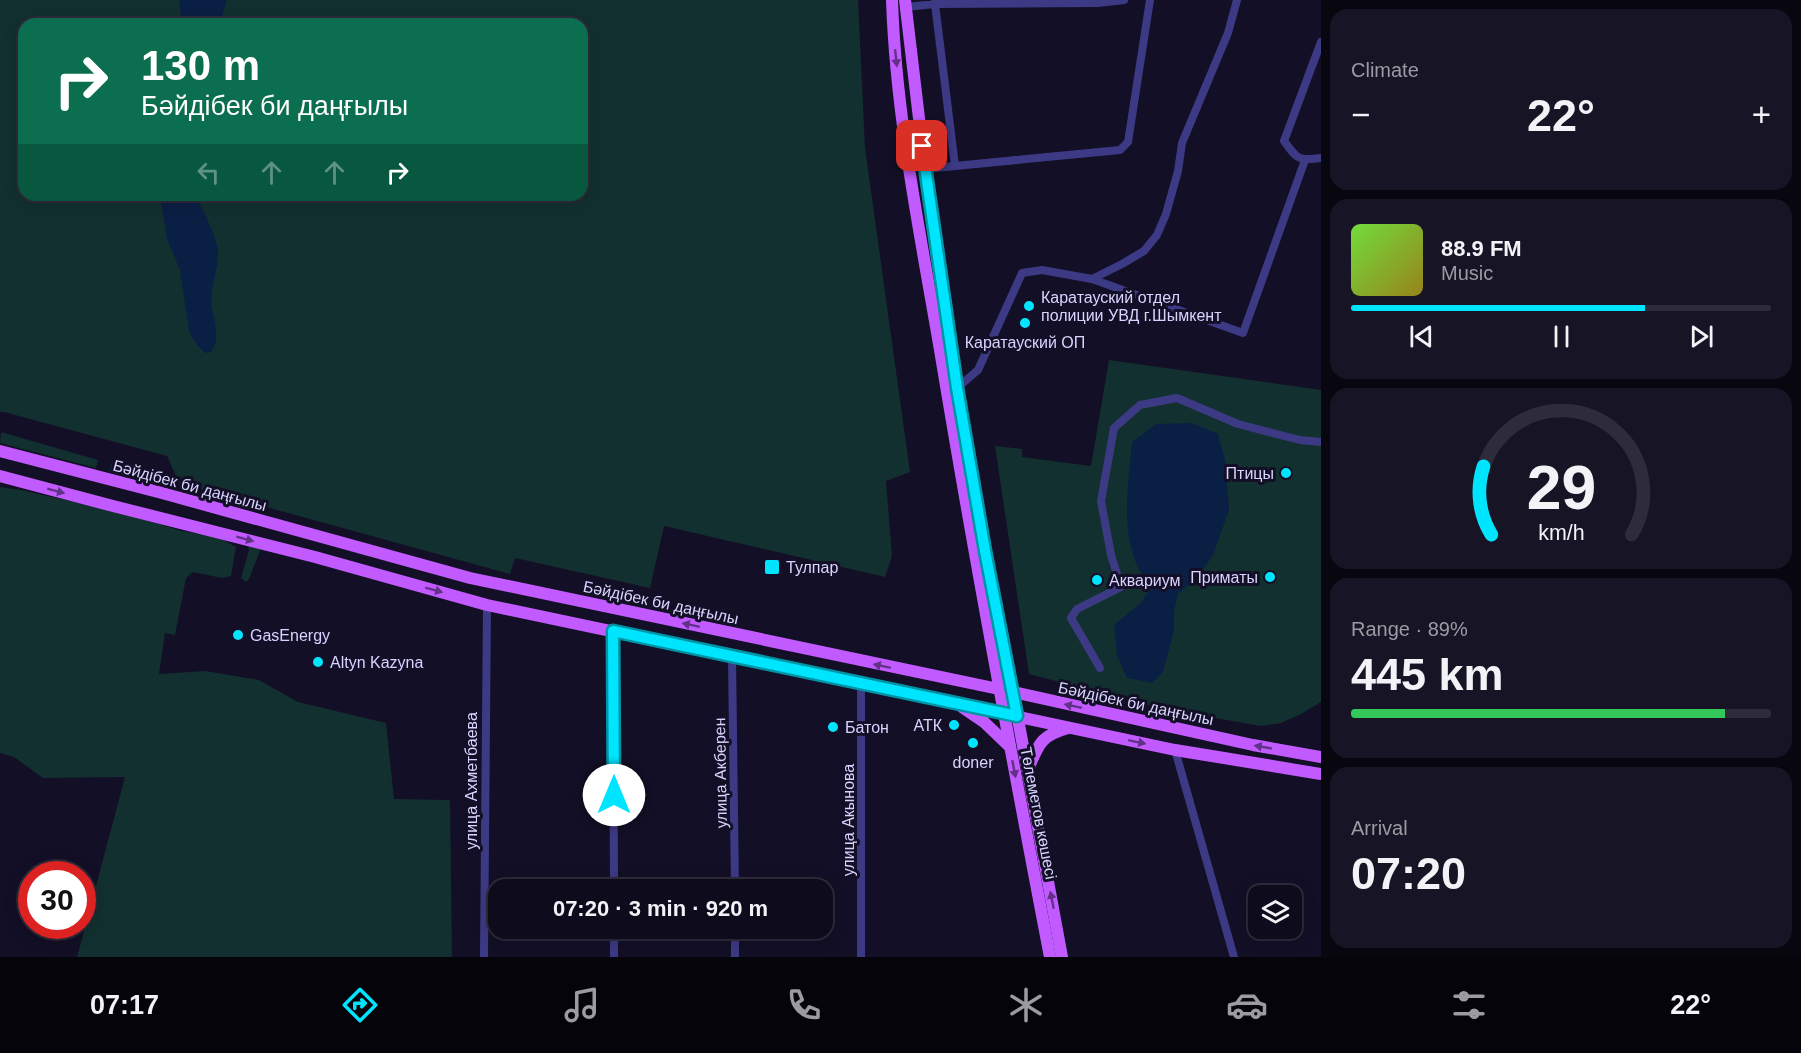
<!DOCTYPE html>
<meta charset="utf-8">
<style>
:root{--surface:#0e0b1c;--page:#171425;--text:#f1f3f6;--muted:#9b9ba3;--line:#2e2b3b;--accent:#00e5ff}
body{margin:0;font-family:Arial,sans-serif;background:var(--page);color:var(--text);height:100vh;display:flex;flex-direction:column;font-size:22px;white-space:nowrap}
*{box-sizing:border-box;margin:0}
p{font-size:20px;color:var(--muted)}
.icon{flex:none;width:33px;height:33px;fill:none;stroke:currentColor;stroke-width:2;stroke-linecap:round;stroke-linejoin:round}
.map{position:relative;flex:1;overflow:hidden}
.sheet{display:flex;flex-direction:column;gap:9px;padding:9px;background:#08060f;width:480px}
.sheet>*{flex:none}
.hud{position:absolute;left:18px;top:18px;width:570px;height:183px;border-radius:18px;box-shadow:0 3px 15px #0003,0 0 0 2px var(--line);background:#0b6e4f;color:#fff;overflow:hidden}
.buttons{position:absolute;left:1248px;top:885px;display:grid;gap:12px}
.buttons a{display:grid;place-items:center;width:54px;height:54px;border-radius:12px;background:var(--surface);box-shadow:0 3px 15px #0003,0 0 0 2px var(--line);font-size:30px}
.speed{position:absolute;left:18px;top:861px;display:flex;gap:12px;font-size:30px;font-weight:700;text-align:center}
.speed>*{display:grid;place-content:center;width:78px;height:78px;border-radius:50%;background:var(--surface);box-shadow:0 3px 15px #0003,0 0 0 2px var(--line);line-height:1}
.speed .limit{border:9px solid #d22;background:#fff;color:#111}
.pin{position:absolute;display:grid;place-items:center;width:51px;height:51px;color:#fff;margin:-26px;border-radius:12px;box-shadow:0 3px 9px #0006}
.me{position:absolute;width:66px;margin:-33px;rotate:0deg;stroke-linejoin:round;filter:drop-shadow(0 0 4px #0008)}
.turn{display:flex;align-items:center;gap:21px;height:126px;padding:0 24px;font-size:27px}
.turn .icon{width:78px;height:78px;stroke-width:2.5}
.turn b{display:block;font-size:42px;line-height:51px}
.lanes{display:flex;align-items:center;height:57px;padding:0 24px;background:#0003;justify-content:center;gap:30px;direction:ltr}
.lanes .off{opacity:.35}
.big{font-size:45px;font-weight:700;line-height:1.1}
.sheet .widget{flex:1;display:flex;flex-direction:column;justify-content:center;gap:9px;min-width:0;padding:0 21px;border-radius:18px;background:var(--page)}
.sheet .dial{align-items:center;gap:0}
.dial svg{height:156px;overflow:visible;fill:none;stroke:var(--line);stroke-width:7;stroke-linecap:round;text-anchor:middle}
.dial text{fill:var(--text);stroke:none}
.song{display:flex;align-items:center;gap:18px}
.cover{width:72px;height:72px;border-radius:9px;background:linear-gradient(135deg,hsl(100 70% 55%),hsl(50 70% 35%))}
.played{height:6px;border-radius:3px;background:linear-gradient(90deg,var(--accent) 70%,var(--line) 70%)}
.keys{display:flex;justify-content:space-around;direction:ltr}
.heat{display:flex;justify-content:space-between;align-items:center;font-size:33px;direction:ltr}
.charge{height:9px;border-radius:4px;background:linear-gradient(90deg,#34c759 89%,var(--line) 0)}
.trip{position:absolute;left:488px;top:879px;width:345px;height:60px;border-radius:18px;background:var(--surface);box-shadow:0 3px 15px #0003,0 0 0 2px var(--line);font-weight:700;line-height:60px;text-align:center}
.tab-bar{display:flex;height:96px;justify-content:space-around;align-items:center;background:#06040b;color:var(--muted)}
.tab-bar .icon{width:42px;height:42px}
.tab-bar .on{color:var(--accent)}
.tab-bar b{font-size:27px;color:var(--text)}
main{display:flex;flex:1;min-height:0}
.map>svg:first-child{display:block}
.green{fill:#12302f;fill-rule:evenodd}
.water{fill:#0a1f44}
.lines{fill:none;stroke-linecap:round;stroke-linejoin:round}
.minor{stroke:#3d3a85;stroke-width:8}
.primary{stroke:#c25bff;stroke-width:12}
.oneway{fill:#623188}
.route-casing{stroke:#0095a6;stroke-width:15}
.route{stroke:#00e5ff;stroke-width:10}
.poi-dot{fill:#00e5ff;stroke:#130f26;stroke-width:2}
.labels{text-anchor:middle;stroke-width:6;stroke-linejoin:round;paint-order:stroke}
.poi-label{font-size:16px;fill:#d9d4ff;stroke:#130f26;text-anchor:start}
.street-label{font-size:16px;fill:#d9d4ff;stroke:#130f26}
</style>
<main>
<div class="map">
<svg width="1321" height="957" viewBox="0 0 1321 957">
<rect width="100%" height="100%" fill="#130f26"/>
<g class="green">
<path d="M0,0H858L865,148L910,472L886,481L892,556L885,577L664,526L650,588L515,558L510,574L179,483L167,456L4,412H0ZM24,24H582V195H24Z"/>
<polygon points="1109,360 1321,390 1321,702 1301,714 1281,723 1261,726 1159,708 1029,674 995,446 1022,449 1022,457 1091,466"/>
<polygon points="1,432 98,460 96,468 0,443"/>
<polygon points="112,462 152,471 156,482 109,471"/>
<polygon points="0,487 21,490 132,515 181,531 218,537 236,547 231,576 222,578 193,572 186,578 175,635 165,633 159,674 205,671 259,680 298,702 386,723 394,799 450,800 452,957 77,957 125,777 43,778 14,757 0,753"/>
<polygon points="248,544 261,548 249,579 246,582 241,578 249,550"/>
</g>
<g class="water">
<polygon points="179,0 227,0 221,20 223,24 182,24"/>
<path d="M160,195H195C203,211 216,234 218,251C219,267 212,282 211,298C211,315 223,337 211,352L205,353L196,344L189,331L180,270L167,239Z"/>
<path d="M1192,423L1218,434L1225,460L1229,510L1213,555L1197,578L1178,594L1174,611V631L1163,672L1152,683L1127,678L1117,655L1114,625L1141,603L1151,587C1117,548 1128,490 1132,442L1156,424Z"/>
</g>
<g class="lines">
<g class="minor">
<polyline points="1124,0 1098,3 935,4 955,166 1120,150 1128,142 1150,0"/>
<polyline points="906,7 935,4 935,0"/>
<path d="M1321,42L1284,141C1297,159 1298,161 1321,158"/>
<polyline points="925,169 955,166"/>
<polyline points="1092,279 1122,264 1144,251 1157,235 1166,214 1178,171 1182,143 1228,33 1237,0"/>
<polyline points="957,388 978,370 1022,273 1042,270 1092,279 1243,333 1305,160"/>
<polyline points="613,631 614,890"/>
<polyline points="732,656 735,890"/>
<polyline points="1100,668 1071,618 1077,609 1121,587 1111,555 1101,501 1114,428 1140,405 1177,398 1238,424 1300,440 1321,442"/>
<polyline points="861,684 861,957"/>
<polyline points="1175,750 1234,957"/>
<polyline points="614,928 614,957"/>
<polyline points="735,928 735,957"/>
<polyline points="484,957 487,605"/>
</g>
<g class="primary">
<path d="M892,0C896,121 922,242 942,362C975,561 1012,759 1050,957"/>
<polyline points="905,0 925,169 957,388 985,551 1003,638 1062,957"/>
<polyline points="0,451 162,493 470,578 1013,692 1253,745 1321,757"/>
<polyline points="0,476 113,506 315,557 487,605 1175,750 1321,774"/>
<polyline points="962,707 984,722 1009,746"/>
<path d="M1028,769C1039,744 1040,736 1068,728"/>
</g>
</g>
<defs><path id="oneway-solid" d="M-6-.8H1V-3.2L6.5 0L1 3.2V.8H-6Z" transform="scale(1.5)"/></defs>
<g class="oneway">
<use href="#oneway-solid" transform="translate(896 58) rotate(84)"/>
<use href="#oneway-solid" transform="translate(56 491) rotate(15)"/>
<use href="#oneway-solid" transform="translate(245 539) rotate(15)"/>
<use href="#oneway-solid" transform="translate(434 590) rotate(15)"/>
<use href="#oneway-solid" transform="translate(691 625) rotate(-168)"/>
<use href="#oneway-solid" transform="translate(882 666) rotate(-168)"/>
<use href="#oneway-solid" transform="translate(1073 706) rotate(-168)"/>
<use href="#oneway-solid" transform="translate(1137 742) rotate(12)"/>
<use href="#oneway-solid" transform="translate(1263 747) rotate(-170)"/>
<use href="#oneway-solid" transform="translate(1014 769) rotate(79)"/>
<use href="#oneway-solid" transform="translate(1052 900) rotate(-101)"/>
</g>
<g class="lines">
<g class="route-casing">
<polyline id="route" points="614,795 613,631 1017,716 985,551 957,388 922,146"/>
</g>
<use href="#route" class="route"/>
</g>
<g class="poi-dot">
<circle cx="1029" cy="306" r="6"/>
<circle cx="1025" cy="323" r="6"/>
<circle cx="1286" cy="473" r="6"/>
<rect x="764" y="559" width="16" height="16" rx="3"/>
<circle cx="1270" cy="577" r="6"/>
<circle cx="1097" cy="580" r="6"/>
<circle cx="238" cy="635" r="6"/>
<circle cx="318" cy="662" r="6"/>
<circle cx="954" cy="725" r="6"/>
<circle cx="833" cy="727" r="6"/>
<circle cx="973" cy="743" r="6"/>
</g>
<g class="labels">
<g class="poi-label">
<text x="1041" y="303">Каратауский отдел<tspan x="1041" dy="18">полиции УВД г.Шымкент</tspan></text>
<text x="1025" y="348" text-anchor="middle">Каратауский ОП</text>
<text x="1274" y="479" text-anchor="end">Птицы</text>
<text x="786" y="573">Тулпар</text>
<text x="1258" y="583" text-anchor="end">Приматы</text>
<text x="1109" y="586">Аквариум</text>
<text x="250" y="641">GasEnergy</text>
<text x="330" y="668">Altyn Kazyna</text>
<text x="942" y="731" text-anchor="end">АТК</text>
<text x="845" y="733">Батон</text>
<text x="973" y="768" text-anchor="middle">doner</text>
</g>
<g class="street-label">
<text transform="translate(190 485) rotate(15)" y="6">Бәйдібек би даңғылы</text>
<text transform="translate(661 602) rotate(12)" y="6">Бәйдібек би даңғылы</text>
<text transform="translate(1136 703) rotate(12)" y="6">Бәйдібек би даңғылы</text>
<text transform="translate(720 773) rotate(-91)" y="6">улица Акберен</text>
<text transform="translate(471 781) rotate(-90)" y="6">улица Ахметбаева</text>
<text transform="translate(1039 813) rotate(79)" y="6">Төлеметов көшесі</text>
<text transform="translate(848 820) rotate(-90)" y="6">улица Акынова</text>
</g>
</g>
</svg>
<div class="buttons">
<a><svg class="icon" aria-label="layers" viewBox="0 0 24 24"><path d="M12 4l9 5-9 5-9-5zM3 14l9 5 9-5"/></svg></a>
</div>
<div class="speed"><div class="limit">30</div></div>
<div class="pin" style="left:922px;top:146px;background:#d93025"><svg class="icon" aria-label="arrive" viewBox="0 0 24 24"><path d="M6 21V4h12l-3 4 3 4H6"/></svg></div>
<svg class="me" style="left:614px;top:795px" viewBox="-20 -20 40 40"><circle r="19" fill="#fff"/><path d="M0-13L10 11 0 6-10 11z" fill="#00e5ff"/></svg>
<div class="trip">07:20 · 3 min · 920 m</div>
<div class="hud">
<div class="turn"><svg class="icon" aria-label="right" viewBox="0 0 24 24"><path d="M7 20v-9h11M14 6l5 5-5 5"/></svg><div><b>130 m</b>Бәйдібек би даңғылы</div></div>
<div class="lanes"><svg class="icon off" aria-label="left" viewBox="0 0 24 24"><path d="M17 20v-9H6M10 6l-5 5 5 5"/></svg><svg class="icon off" aria-label="ahead" viewBox="0 0 24 24"><path d="M12 20V5M6 11l6-6 6 6"/></svg><svg class="icon off" aria-label="ahead" viewBox="0 0 24 24"><path d="M12 20V5M6 11l6-6 6 6"/></svg><svg class="icon" aria-label="right" viewBox="0 0 24 24"><path d="M7 20v-9h11M14 6l5 5-5 5"/></svg></div>
</div>
</div>
<section class="sheet">
<div class="widget"><p>Climate</p>
<div class="heat"><a>−</a><b class="big">22°</b><a>+</a></div>
</div>
<div class="widget">
<div class="song"><i class="cover"></i><div><b>88.9 FM</b><p>Music</p></div></div>
<div class="played"></div>
<div class="keys"><svg class="icon" aria-label="previous" viewBox="0 0 24 24"><path d="M18 5L8 12l10 7zM5 5v14"/></svg><svg class="icon" aria-label="pause" viewBox="0 0 24 24"><path d="M8 5v14M16 5v14"/></svg><svg class="icon" aria-label="next" viewBox="0 0 24 24"><path d="M6 5l10 7-10 7zM19 5v14"/></svg></div>
</div>
<div class="widget dial"><svg viewBox="0 0 100 80">
<path d="M14 69A42 42 0 1 1 86 69"/>
<path d="M14 69A42 42 0 0 1 10 34" stroke="#00e5ff"/>
<text x="50" y="56" font-size="32" font-weight="700">29</text>
<text x="50" y="72" font-size="11">km/h</text>
</svg></div>
<div class="widget"><p>Range · 89%</p><b class="big">445 km</b><div class="charge"></div></div>
<div class="widget"><p>Arrival</p><b class="big">07:20</b></div>
</section>
</main>
<nav class="tab-bar">
<b>07:17</b>
<svg class="icon on" aria-label="directions" viewBox="0 0 24 24"><path d="M12 3l9 9-9 9-9-9zM9 14v-3h6M13 9l2 2-2 2"/></svg>
<svg class="icon" aria-label="music" viewBox="0 0 24 24"><path d="M9 18V5l10-2v13"/><circle cx="6" cy="18" r="3"/><circle cx="16" cy="16" r="3"/></svg>
<svg class="icon" aria-label="phone" viewBox="0 0 24 24"><path d="M5 4h4l2 5-3 2q2 4 5 5l2-3 5 2v4C11 20 4 13 5 4z"/></svg>
<svg class="icon" aria-label="climate" viewBox="0 0 24 24"><path d="M12 3v18M4 7l16 10M4 17L20 7"/></svg>
<svg class="icon" aria-label="car" viewBox="0 0 24 24"><path d="M5 17H2v-5l4-1 3-4h7l3 4 3 1v5h-3M9 17h6M6 11h13"/><circle cx="7" cy="17" r="2"/><circle cx="17" cy="17" r="2"/></svg>
<svg class="icon" aria-label="filters" viewBox="0 0 24 24"><path d="M4 7h16M4 17h16"/><circle cx="9" cy="7" r="2"/><circle cx="15" cy="17" r="2"/></svg>
<b>22°</b>
</nav>
